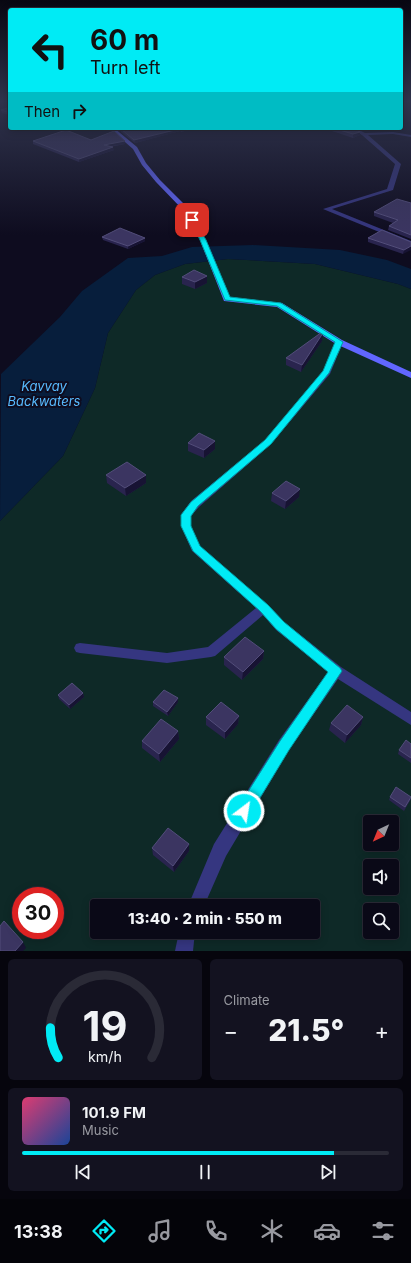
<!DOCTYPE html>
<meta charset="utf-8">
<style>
:root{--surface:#0a0917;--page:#131220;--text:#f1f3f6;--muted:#999aa1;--line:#2a2a36;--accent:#00ebf5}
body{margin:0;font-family:Inter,sans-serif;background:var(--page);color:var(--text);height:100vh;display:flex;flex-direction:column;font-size:15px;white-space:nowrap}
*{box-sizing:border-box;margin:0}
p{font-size:13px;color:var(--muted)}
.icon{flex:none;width:22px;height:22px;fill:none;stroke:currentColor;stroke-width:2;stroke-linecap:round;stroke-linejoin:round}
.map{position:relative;height:951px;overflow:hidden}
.sheet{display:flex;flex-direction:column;gap:8px;padding:8px;background:#06050d;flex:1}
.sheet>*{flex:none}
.guide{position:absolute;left:8px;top:8px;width:395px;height:122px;border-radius:4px;box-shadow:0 2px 10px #0003,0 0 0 1px var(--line);background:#00ebf5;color:#111;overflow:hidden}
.needle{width:26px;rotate:223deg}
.fabs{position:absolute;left:363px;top:815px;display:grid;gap:8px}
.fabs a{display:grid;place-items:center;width:36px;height:36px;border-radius:4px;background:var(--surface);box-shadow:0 2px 10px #0003,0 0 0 1px var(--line);font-size:20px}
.speed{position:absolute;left:12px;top:887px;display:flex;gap:8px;font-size:20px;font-weight:700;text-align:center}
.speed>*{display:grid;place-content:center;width:52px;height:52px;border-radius:50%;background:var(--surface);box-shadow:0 2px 10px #0003,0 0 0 1px var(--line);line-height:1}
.speed .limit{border:6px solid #d22;background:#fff;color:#111}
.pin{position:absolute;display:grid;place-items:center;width:34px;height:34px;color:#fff;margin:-17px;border-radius:8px;box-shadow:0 2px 6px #0006}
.me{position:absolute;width:44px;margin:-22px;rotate:31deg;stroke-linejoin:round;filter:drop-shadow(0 0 3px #0008)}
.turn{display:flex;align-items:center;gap:14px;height:84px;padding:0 16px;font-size:18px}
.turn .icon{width:52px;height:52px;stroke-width:2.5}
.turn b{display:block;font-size:28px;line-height:34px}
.then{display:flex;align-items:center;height:38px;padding:0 16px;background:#0003;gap:8px;font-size:15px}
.big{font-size:30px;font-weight:800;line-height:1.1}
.sheet .card{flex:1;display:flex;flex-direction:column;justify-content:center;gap:6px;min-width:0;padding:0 14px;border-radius:6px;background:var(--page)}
.sheet .dial{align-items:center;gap:0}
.dial svg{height:104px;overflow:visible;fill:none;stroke:var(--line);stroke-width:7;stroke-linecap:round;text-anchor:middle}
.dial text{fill:var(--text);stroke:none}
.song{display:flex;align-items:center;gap:12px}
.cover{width:48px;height:48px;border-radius:6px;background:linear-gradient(135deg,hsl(340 70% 55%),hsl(220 70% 35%))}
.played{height:4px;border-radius:2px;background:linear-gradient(90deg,var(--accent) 85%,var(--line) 85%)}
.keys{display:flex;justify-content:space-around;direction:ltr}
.heat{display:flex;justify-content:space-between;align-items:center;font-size:22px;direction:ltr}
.sheet .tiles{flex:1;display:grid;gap:8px;grid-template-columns:1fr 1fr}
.card:last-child{grid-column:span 2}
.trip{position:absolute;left:90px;top:899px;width:230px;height:40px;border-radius:4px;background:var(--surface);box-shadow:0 2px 10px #0003,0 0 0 1px var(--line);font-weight:800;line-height:40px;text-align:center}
.menu{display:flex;height:64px;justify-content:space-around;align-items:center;background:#040409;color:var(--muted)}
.menu .icon{width:28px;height:28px}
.menu .active{color:var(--accent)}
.menu b{font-size:18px;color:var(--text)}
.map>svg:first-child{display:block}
.green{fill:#0e2927;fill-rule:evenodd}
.water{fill:#071e3c}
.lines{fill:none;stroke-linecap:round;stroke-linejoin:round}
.street{fill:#353680;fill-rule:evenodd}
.secondary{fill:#6166ff;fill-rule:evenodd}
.wall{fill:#29244e}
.shaded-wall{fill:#171333}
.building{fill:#3b3561;stroke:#524d7a}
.route{fill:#00ebf5;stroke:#00999f}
.labels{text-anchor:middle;stroke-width:4;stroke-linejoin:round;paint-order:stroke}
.water-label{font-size:13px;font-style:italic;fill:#58bbff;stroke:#0e0c1f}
</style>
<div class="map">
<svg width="411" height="951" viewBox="0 0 411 951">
<rect width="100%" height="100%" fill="#0e0c1f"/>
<path class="green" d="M228,259L315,264L398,284L411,289V951H0V521L63,456L95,388L108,333L136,290L155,275L185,264ZM370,822H392V844H370ZM370,866H392V888H370ZM21,896H55V930H21ZM97,906H313V932H97ZM370,910H392V932H370Z"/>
<polygon class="water" points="253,245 340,250 387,260 411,269 411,289 398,284 315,264 228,259 185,264 155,275 136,290 108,333 95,388 63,456 0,521 1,374 60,317 82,291 128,258 162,256 192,247"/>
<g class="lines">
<g class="street">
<polygon points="349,128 355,128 365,133 393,132 411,135 411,137 393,134 368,135 401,164 393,190 332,209 411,241 411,245 323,209 387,189 395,164 362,135"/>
<polygon points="336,340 339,340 343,342 330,374 271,444 199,507 191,516 191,526 200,546 268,605 284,622 341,667 411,712 411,725 338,679 289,750 226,856 204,906 188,906 214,844 279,740 328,672 276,630 263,615 215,656 211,657 167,663 80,653 76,652 74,648 76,644 80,643 167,653 208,647 256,608 192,551 181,526 181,515 191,501 265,440 323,371"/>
<polygon points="179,932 195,932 193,951 175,951"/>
</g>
<polygon class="secondary" points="109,128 114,128 137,147 146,163 160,180 189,209 206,240 230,297 282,303 342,340 411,372 411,378 336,344 277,307 224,301 200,240 184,211 156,182 142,165 133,149"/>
</g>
<g class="wall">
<polygon points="10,107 10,115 2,113 1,110"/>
<polygon points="45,128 63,128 53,131"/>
<polygon points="192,128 182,132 180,131 135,143 121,132 121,129"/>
<polygon points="329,128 353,128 360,135 353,138 329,130"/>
<polygon points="358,128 382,128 375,131 365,131"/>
<polygon points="33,141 125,141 125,144 110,147 114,150 79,162 33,144"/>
<polygon points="411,203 411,239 388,230 389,226 393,223 374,216 374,212"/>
<polygon points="102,237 145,241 128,249 103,240"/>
<polygon points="368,238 411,242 403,254 368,242"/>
<polygon points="182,277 207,283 195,289 182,284"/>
<polygon points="322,341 301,372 286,365 286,358"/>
<polygon points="215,441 215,449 204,458 188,451 188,443"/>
<polygon points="106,475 146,483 126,496 107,483"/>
<polygon points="272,493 299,497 285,509 271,501"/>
<polygon points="264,651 263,659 242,680 224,665 224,657"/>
<polygon points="83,693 84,697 70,709 59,699 58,695"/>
<polygon points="178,698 178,702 168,716 153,706 153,702"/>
<polygon points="239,716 238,724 225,739 206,725 206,717"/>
<polygon points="363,717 361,725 345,743 329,730 331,723"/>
<polygon points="178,731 179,739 160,762 142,748 142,741"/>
<polygon points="411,744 411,763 398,754 399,750"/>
<polygon points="390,797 411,799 404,811 389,800"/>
<polygon points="189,844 189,851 174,872 153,855 152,848"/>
</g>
<g class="shaded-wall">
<polygon points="52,128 63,128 53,131"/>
<polygon points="186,128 192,128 182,132 182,129"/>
<polygon points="375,128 382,128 375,131"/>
<polygon points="179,129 180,131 135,143 134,140"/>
<polygon points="360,132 360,135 353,138 353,134"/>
<polygon points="125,141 125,144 104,147 104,145"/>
<polygon points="113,147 114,150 79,162 79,159"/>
<polygon points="145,238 145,241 128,249 128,246"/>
<polygon points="411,246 411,250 403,254 404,250"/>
<polygon points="207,276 207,283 195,289 195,282"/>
<polygon points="323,333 322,341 301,372 302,365"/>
<polygon points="215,441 215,449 204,458 204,450"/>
<polygon points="146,475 146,483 126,496 125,488"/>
<polygon points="300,489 299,497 285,509 286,501"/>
<polygon points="264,651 263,659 242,680 243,672"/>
<polygon points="83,693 84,697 70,709 69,705"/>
<polygon points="178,698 178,702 168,716 167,712"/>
<polygon points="239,716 238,724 225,739 225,732"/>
<polygon points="363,717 361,725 345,743 347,735"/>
<polygon points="178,731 179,739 160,762 159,754"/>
<polygon points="189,844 189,851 174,872 173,866"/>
<polygon points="23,942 26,948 23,951 15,951"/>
</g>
<g class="building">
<polygon points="10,107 10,113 1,110"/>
<polygon points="123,128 186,128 182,129 179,129 134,140 121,129"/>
<polygon points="333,128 353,128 360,132 353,134"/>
<polygon points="66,130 91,140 114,131 125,141 104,145 113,147 79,159 33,141"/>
<polygon points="397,199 411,203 411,235 389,226 398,220 374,212"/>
<polygon points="120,228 145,238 128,246 102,237"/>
<polygon points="382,230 411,242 411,246 404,250 368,238"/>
<polygon points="194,270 207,276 195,282 182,277"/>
<polygon points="322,332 323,333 302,365 286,358"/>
<polygon points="199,433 215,441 204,450 188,443"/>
<polygon points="127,462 146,475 125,488 106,475"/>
<polygon points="286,481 300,489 286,501 272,493"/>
<polygon points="245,637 264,651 243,672 224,657"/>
<polygon points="72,683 83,693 69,705 58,695"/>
<polygon points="164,690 178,698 167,712 153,702"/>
<polygon points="221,702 239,716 225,732 206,717"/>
<polygon points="347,705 363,717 347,735 331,723"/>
<polygon points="161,719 178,731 159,754 142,741"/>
<polygon points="406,740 411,744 411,758 399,750"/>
<polygon points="396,787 411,797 405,807 390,797"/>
<polygon points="168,828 189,844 173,866 152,848"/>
<polygon points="4,921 23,942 15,951 0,951 0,926"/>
</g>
<linearGradient id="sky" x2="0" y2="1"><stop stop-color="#080711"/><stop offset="0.43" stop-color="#30344d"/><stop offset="1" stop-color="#30344d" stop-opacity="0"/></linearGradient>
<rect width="411" height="235" fill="url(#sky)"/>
<polygon class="route" points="190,219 194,219 206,240 230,297 281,303 343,342 329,373 271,444 198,506 191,516 191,526 200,546 268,605 284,622 340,668 342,671 289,750 249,816 244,818 239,816 237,811 239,806 280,741 328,672 276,629 260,611 193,551 181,526 181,515 191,502 265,440 323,371 335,342 277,306 225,300 200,240 190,220"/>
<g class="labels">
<g class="water-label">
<text x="44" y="391">Kavvay<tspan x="44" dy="15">Backwaters</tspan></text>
</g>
</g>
</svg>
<div class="fabs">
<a><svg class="needle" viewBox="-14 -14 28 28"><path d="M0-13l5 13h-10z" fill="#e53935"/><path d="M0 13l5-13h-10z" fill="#999aa1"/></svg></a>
<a><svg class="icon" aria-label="sound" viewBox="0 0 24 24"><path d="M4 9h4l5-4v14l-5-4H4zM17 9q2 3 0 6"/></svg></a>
<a><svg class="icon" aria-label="search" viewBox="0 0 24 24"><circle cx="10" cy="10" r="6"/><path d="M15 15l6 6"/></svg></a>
</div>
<div class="speed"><div class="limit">30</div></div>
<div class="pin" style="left:192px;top:220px;background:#d93025"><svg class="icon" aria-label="arrive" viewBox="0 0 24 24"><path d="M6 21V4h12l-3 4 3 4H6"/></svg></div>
<svg class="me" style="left:244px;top:811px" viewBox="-20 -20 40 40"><circle r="17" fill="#00ebf5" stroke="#fff" stroke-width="3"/><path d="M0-11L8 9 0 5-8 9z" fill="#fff"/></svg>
<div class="trip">13:40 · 2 min · 550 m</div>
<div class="guide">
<div class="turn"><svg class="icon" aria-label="left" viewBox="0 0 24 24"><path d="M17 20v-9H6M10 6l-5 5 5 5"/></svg><div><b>60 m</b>Turn left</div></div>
<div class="then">Then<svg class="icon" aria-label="right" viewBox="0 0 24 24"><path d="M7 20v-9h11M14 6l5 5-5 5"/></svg></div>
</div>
</div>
<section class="sheet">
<div class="tiles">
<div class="card dial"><svg viewBox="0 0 100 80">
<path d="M14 69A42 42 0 1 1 86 69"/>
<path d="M14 69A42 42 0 0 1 8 46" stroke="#00ebf5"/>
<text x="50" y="56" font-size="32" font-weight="700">19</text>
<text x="50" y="72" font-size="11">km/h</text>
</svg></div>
<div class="card"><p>Climate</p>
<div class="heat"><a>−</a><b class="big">21.5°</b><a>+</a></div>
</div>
<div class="card">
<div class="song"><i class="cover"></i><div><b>101.9 FM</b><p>Music</p></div></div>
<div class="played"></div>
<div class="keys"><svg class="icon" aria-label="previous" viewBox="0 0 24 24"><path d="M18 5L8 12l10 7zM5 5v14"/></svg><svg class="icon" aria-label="pause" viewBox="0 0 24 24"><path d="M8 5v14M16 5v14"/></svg><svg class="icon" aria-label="next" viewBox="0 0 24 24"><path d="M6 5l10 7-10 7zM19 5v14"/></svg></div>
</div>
</div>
</section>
<nav class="menu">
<b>13:38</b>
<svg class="icon active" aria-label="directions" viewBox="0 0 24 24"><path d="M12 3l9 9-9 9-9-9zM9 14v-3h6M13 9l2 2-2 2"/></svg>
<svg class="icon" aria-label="music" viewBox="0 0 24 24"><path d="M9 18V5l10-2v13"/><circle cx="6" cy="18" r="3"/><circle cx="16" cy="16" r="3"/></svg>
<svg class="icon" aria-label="phone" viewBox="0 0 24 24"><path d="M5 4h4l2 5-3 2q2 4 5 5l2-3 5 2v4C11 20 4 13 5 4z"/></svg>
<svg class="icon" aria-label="climate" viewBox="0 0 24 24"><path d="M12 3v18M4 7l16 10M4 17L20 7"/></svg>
<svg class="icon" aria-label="car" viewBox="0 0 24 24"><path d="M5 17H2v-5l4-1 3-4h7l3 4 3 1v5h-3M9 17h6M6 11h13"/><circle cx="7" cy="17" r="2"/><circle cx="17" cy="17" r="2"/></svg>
<svg class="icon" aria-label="filters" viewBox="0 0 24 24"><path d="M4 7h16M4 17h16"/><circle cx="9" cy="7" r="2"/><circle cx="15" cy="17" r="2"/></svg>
</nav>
